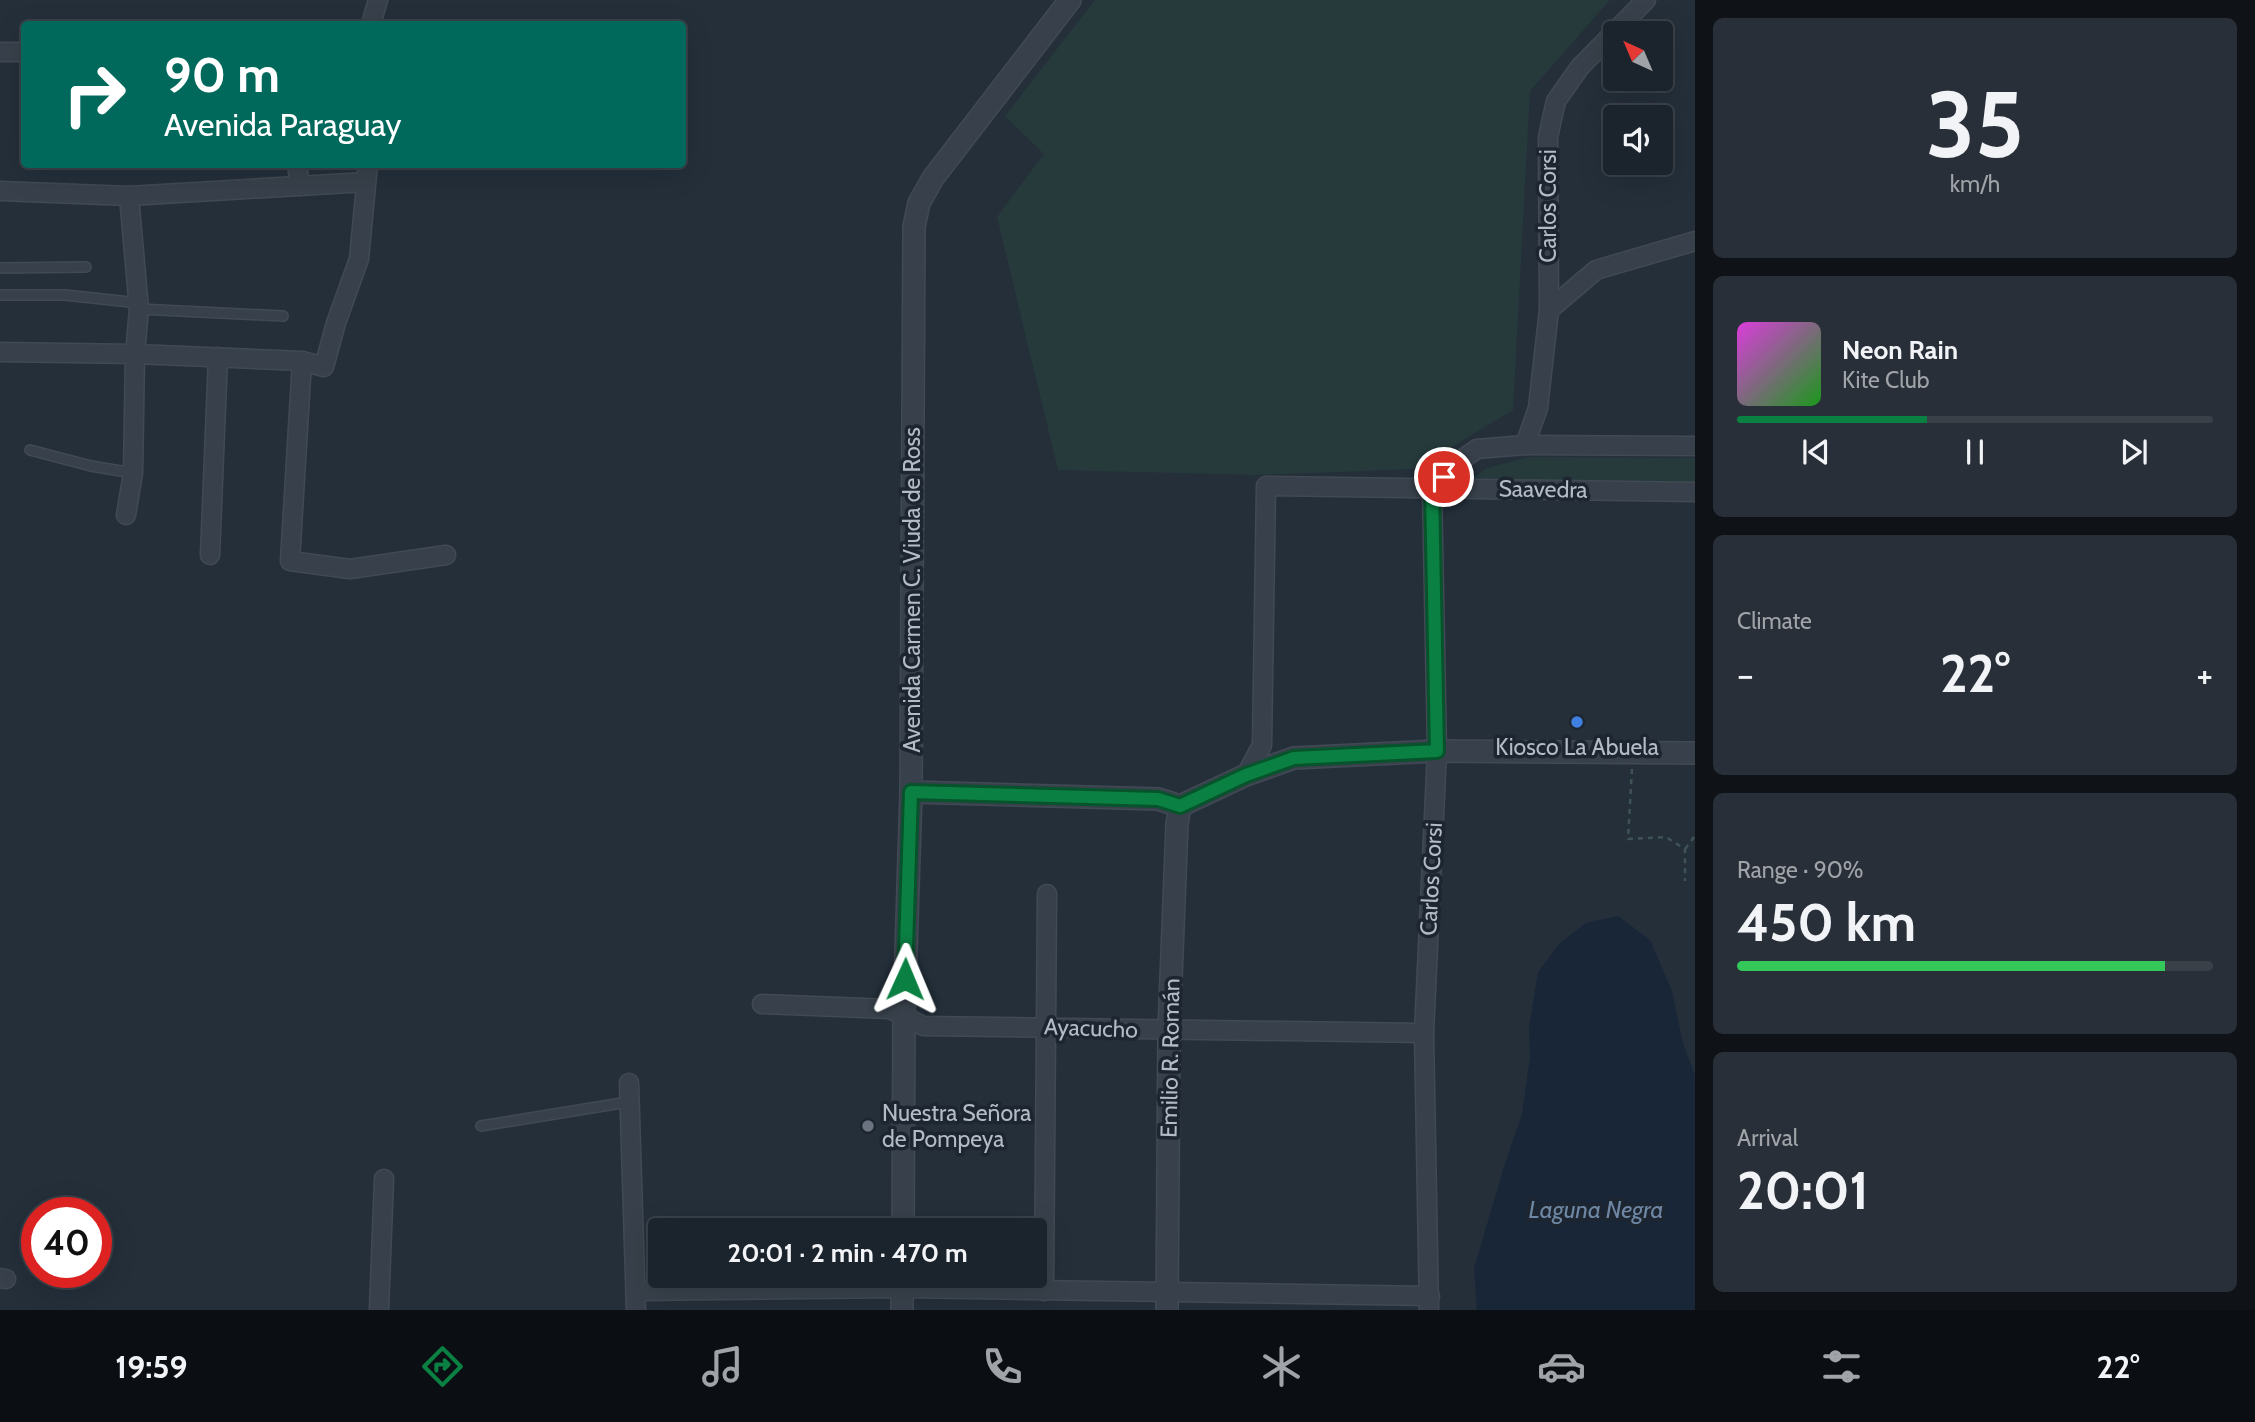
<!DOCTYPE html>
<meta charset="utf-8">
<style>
:root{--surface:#1b232c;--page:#282f38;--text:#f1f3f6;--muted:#a0a4a9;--line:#394048;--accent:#0b8043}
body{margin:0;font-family:Cabin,sans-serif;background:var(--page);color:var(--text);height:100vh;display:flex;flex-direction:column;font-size:26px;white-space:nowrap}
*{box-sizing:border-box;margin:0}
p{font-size:23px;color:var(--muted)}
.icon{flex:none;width:38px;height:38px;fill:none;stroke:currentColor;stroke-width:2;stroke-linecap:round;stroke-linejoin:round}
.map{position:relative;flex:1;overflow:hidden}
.drawer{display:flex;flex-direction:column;gap:18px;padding:18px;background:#0f1318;width:560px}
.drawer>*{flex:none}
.banner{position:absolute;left:21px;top:21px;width:665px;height:147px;border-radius:7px;box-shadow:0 7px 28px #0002,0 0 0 2px var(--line);background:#00695c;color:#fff;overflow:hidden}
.needle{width:46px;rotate:316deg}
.controls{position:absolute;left:1603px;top:21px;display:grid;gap:14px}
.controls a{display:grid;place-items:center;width:70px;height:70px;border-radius:7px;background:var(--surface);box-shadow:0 7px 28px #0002,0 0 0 2px var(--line);font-size:35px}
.speed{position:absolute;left:21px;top:1197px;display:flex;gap:14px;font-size:35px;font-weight:700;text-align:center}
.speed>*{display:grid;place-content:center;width:91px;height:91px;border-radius:50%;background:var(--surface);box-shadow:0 7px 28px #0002,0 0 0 2px var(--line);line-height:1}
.speed .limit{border:10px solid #d22;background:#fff;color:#111}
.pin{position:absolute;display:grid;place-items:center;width:60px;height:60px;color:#fff;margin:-30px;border:4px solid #fff;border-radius:50%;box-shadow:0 2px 7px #0007}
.me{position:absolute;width:77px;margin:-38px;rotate:1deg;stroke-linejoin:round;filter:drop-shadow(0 0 5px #0008)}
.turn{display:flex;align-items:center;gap:24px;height:147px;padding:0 28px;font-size:32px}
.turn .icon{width:91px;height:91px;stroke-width:2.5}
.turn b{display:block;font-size:49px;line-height:60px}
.big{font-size:52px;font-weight:800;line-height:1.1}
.drawer .widget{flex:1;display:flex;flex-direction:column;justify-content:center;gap:10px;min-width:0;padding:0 24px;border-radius:10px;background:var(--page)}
.drawer .dial{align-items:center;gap:0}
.dial b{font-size:91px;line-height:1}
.song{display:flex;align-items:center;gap:21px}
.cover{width:84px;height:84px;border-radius:10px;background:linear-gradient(135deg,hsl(300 70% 55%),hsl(120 70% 35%))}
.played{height:7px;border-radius:4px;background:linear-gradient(90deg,var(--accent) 40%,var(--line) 40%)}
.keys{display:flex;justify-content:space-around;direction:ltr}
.heat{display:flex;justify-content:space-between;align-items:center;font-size:38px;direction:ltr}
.charge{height:10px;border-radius:5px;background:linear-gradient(90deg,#34c759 90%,var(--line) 0)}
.trip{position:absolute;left:648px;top:1218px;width:399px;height:70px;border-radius:7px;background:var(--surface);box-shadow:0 7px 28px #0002,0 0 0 2px var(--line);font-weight:800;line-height:70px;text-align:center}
.menu{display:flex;height:112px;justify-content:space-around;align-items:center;background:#0b0e12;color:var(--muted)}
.menu .icon{width:49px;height:49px}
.menu .on{color:var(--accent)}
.menu b{font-size:32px;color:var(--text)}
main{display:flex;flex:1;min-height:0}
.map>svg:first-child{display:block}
.green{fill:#263a3c}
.water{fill:#182638}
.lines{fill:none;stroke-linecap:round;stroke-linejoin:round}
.service-casing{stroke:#414a54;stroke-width:12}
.minor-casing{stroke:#414a54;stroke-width:21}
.tertiary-casing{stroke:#414a54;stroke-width:24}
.path{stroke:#3f5354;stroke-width:2.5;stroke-dasharray:5 5;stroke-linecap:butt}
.service{stroke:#38414b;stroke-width:9}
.minor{stroke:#38414b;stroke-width:18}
.tertiary{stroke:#38414b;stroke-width:21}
.route-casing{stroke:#07532c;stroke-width:18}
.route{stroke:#0b8043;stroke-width:12}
.shop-dot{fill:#3f7fe0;stroke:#1d2630;stroke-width:2.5}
.worship-dot{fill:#6b7280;stroke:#1d2630;stroke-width:2.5}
.labels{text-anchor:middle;stroke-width:7;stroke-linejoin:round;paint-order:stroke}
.street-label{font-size:23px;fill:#b3bbc6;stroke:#1d2630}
.poi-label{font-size:23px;fill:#b3bbc6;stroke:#1d2630}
.water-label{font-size:24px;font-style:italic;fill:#6e87a4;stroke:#1d2630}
</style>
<main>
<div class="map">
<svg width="1695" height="1310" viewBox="0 0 1695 1310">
<rect width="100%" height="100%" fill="#242f3a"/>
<g class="green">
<polygon points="1095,0 1610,0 1530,91 1513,410 1415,469 1254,475 1058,470 997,217 1044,154 1005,116"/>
<polygon points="1530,457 1695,458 1695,483 1468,481 1487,468"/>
</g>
<polygon class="water" points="1618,916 1650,940 1672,991 1683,1044 1695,1075 1695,1310 1477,1310 1474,1268 1504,1167 1522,1114 1530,1057 1529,1028 1538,972 1559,944 1586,923"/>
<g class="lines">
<g class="service-casing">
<g id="service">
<polyline points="0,268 86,267"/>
<polyline points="0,295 65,295 130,302 139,309 283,316"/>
<polyline points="30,450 91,466 133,473"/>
<polyline points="481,1126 628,1102"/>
</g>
</g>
<g class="minor-casing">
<g id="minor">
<polyline points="371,24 378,0"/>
<polyline points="0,52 24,52"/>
<polyline points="297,164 300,186"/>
<polyline points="0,191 129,196 366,182"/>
<polyline points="1549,310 1596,270 1695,241"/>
<polyline points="0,352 135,354 302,361 324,367 336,323 359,259 368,164"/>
<polyline points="302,361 290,561 350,569 446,555"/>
<polyline points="1525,445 1538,408 1549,310 1548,137 1556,101 1580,67 1646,0"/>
<polyline points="1432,488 1461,460 1477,449 1525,445 1695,446"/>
<polyline points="126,515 133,473 135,354 139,309 129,196"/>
<polyline points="210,555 218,357"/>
<polyline points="1246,775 1262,745 1266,486 1695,492"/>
<polyline points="762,1004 890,1009 923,1026 1424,1033"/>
<polyline points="629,1083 636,1310"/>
<polyline points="0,1278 6,1279"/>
<polyline points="637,1291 902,1288 1430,1296"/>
<polyline points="1044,1291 1047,894"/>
<polyline points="379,1310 384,1179"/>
<polyline points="1429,1310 1424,1033 1437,751 1432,488"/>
</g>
</g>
<g class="tertiary-casing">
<g id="tertiary">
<polyline points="911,792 1158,799 1180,806 1246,775 1294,758 1437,751 1695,753"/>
<polyline points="903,1230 904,1016 911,792 914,227 919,203 933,178 1070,0"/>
<polyline points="902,1310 902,1276"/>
<polyline points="1167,1310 1169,1030 1177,824 1180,806"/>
</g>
</g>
<g class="path">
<polyline points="1632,769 1628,839 1666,837 1685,849 1685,881"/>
<polyline points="1685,849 1695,836"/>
</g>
<use href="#service" class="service"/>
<use href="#minor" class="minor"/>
<use href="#tertiary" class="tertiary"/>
</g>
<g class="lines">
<g class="route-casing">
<polyline id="route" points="905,979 911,792 1158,799 1180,806 1246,775 1294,758 1437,751 1432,488 1444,477"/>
</g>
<use href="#route" class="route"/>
</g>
<circle class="shop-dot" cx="1577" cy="722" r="7"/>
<circle class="worship-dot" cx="868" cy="1126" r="7"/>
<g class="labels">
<g class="street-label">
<text transform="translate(1548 206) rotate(-90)" y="8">Carlos Corsi</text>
<text transform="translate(1543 489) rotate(1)" y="8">Saavedra</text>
<text transform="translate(912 590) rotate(-90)" y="8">Avenida Carmen C. Viuda de Ross</text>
<text transform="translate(1431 879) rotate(-87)" y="8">Carlos Corsi</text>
<text transform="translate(1091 1028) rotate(2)" y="8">Ayacucho</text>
<text transform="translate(1170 1058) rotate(-89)" y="8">Emilio R. Román</text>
</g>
<g class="poi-label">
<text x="1577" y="755">Kiosco La Abuela</text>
<text x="882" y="1121" text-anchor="start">Nuestra Señora<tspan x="882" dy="26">de Pompeya</tspan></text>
</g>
<g class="water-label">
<text x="1596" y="1218">Laguna Negra</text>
</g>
</g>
</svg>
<div class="controls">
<a><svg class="needle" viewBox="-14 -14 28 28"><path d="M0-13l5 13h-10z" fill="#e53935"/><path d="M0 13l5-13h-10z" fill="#a0a4a9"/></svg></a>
<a><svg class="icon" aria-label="sound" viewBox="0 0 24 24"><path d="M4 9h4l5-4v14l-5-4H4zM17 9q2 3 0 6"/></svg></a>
</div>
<div class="speed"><div class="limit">40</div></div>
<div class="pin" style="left:1444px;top:477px;background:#d93025"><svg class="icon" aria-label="arrive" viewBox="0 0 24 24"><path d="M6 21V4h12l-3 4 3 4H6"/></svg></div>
<svg class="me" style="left:905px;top:979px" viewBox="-20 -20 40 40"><path d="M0-17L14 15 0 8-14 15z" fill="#0b8043" stroke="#fff" stroke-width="4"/></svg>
<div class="trip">20:01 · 2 min · 470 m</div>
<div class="banner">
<div class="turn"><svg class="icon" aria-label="right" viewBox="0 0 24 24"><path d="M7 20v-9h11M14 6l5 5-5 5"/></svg><div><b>90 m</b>Avenida Paraguay</div></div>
</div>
</div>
<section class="drawer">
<div class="widget dial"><b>35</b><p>km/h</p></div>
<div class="widget">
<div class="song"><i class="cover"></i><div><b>Neon Rain</b><p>Kite Club</p></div></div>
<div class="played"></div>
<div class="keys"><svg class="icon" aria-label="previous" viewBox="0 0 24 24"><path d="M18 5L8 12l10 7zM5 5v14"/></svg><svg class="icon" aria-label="pause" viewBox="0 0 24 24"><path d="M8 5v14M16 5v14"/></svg><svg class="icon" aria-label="next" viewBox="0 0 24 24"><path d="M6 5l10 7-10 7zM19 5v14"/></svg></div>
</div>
<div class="widget"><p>Climate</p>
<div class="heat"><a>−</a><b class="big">22°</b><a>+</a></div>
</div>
<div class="widget"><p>Range · 90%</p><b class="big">450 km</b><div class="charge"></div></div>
<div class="widget"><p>Arrival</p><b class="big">20:01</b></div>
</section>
</main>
<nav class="menu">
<b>19:59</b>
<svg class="icon on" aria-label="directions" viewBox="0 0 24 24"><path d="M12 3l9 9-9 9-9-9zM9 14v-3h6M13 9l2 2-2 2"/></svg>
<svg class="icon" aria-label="music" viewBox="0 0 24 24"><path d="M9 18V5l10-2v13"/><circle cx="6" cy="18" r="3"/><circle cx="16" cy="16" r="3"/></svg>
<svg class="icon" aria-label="phone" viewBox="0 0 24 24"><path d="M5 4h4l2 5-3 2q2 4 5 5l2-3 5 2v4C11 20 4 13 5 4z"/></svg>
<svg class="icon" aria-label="climate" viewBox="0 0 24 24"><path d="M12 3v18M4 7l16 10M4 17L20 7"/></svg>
<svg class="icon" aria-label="car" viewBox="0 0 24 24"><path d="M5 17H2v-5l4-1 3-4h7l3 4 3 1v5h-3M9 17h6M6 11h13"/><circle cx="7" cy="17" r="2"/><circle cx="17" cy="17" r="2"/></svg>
<svg class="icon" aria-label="filters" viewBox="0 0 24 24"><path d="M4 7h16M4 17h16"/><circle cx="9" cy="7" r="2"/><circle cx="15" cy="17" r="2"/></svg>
<b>22°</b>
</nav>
